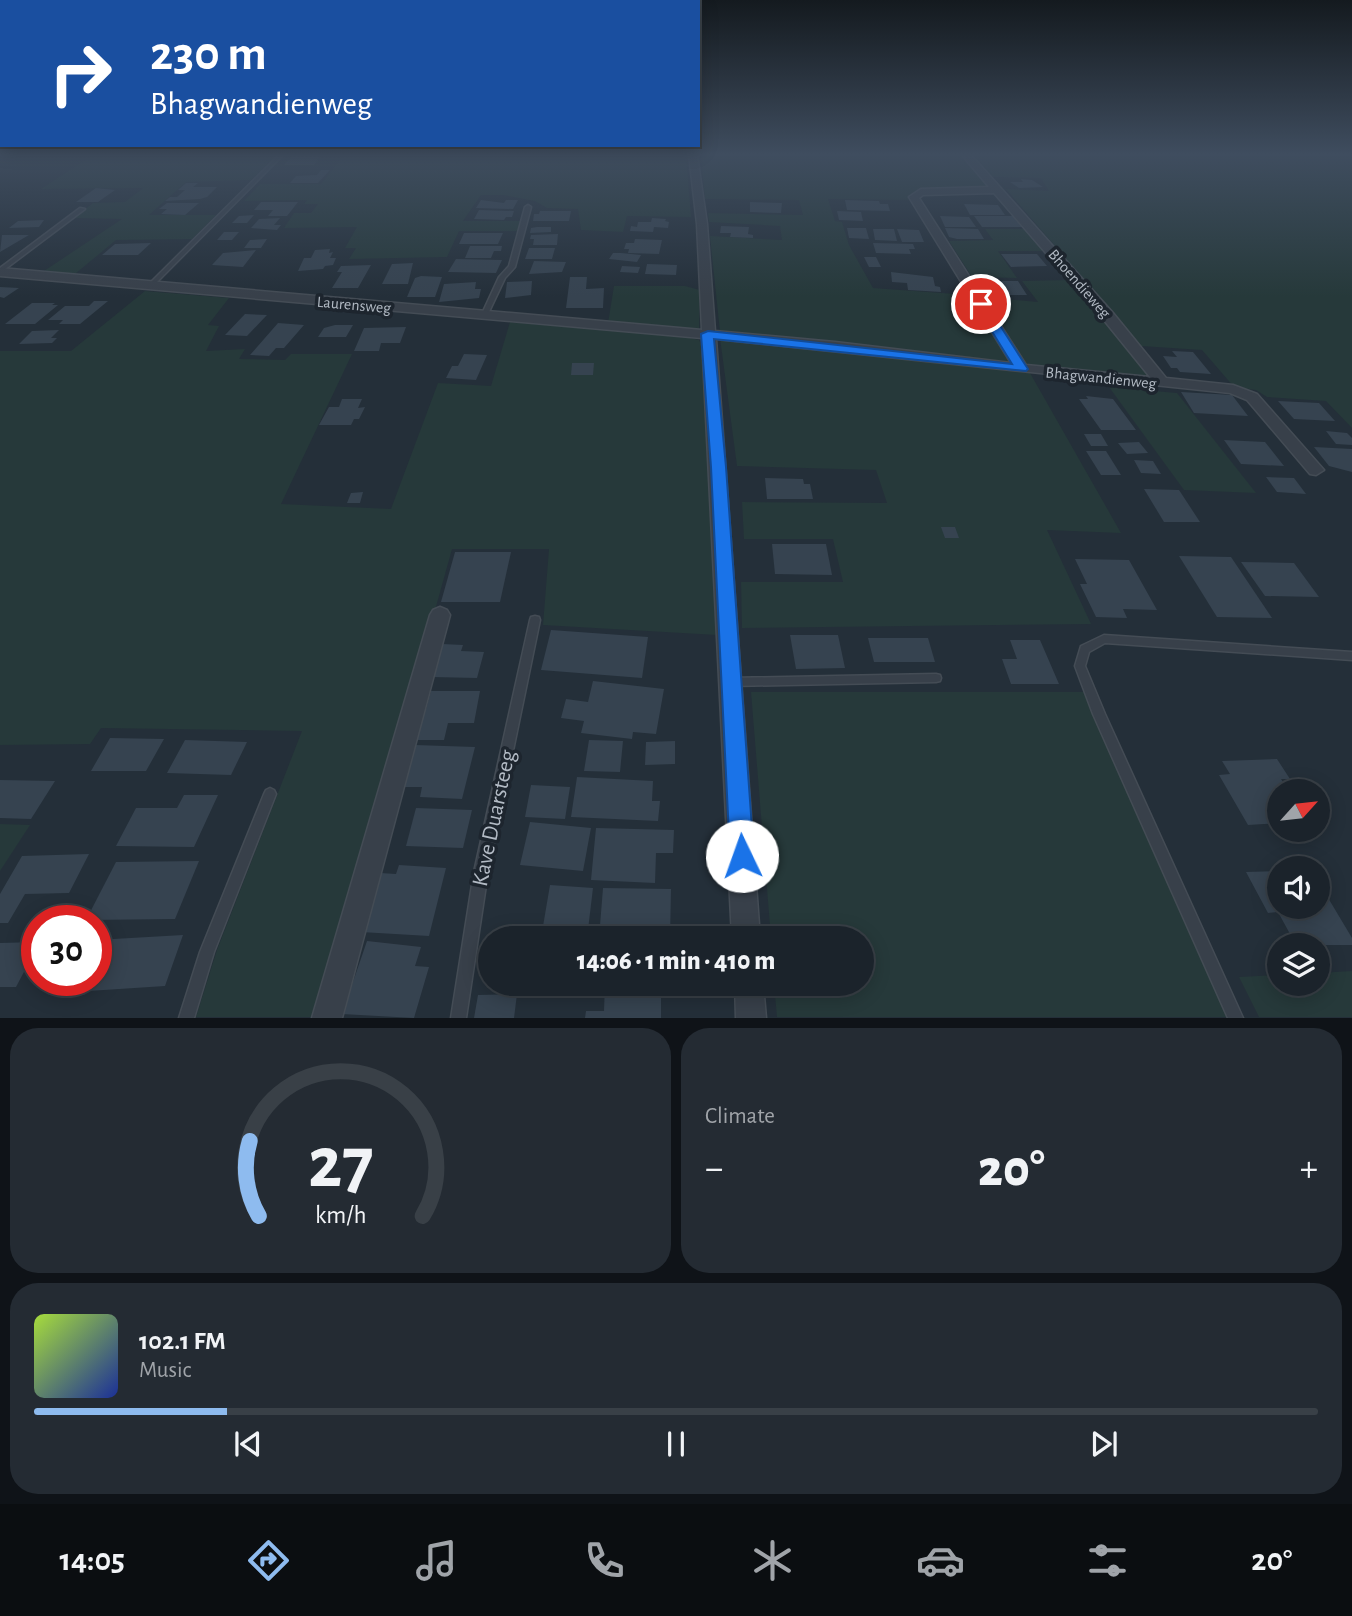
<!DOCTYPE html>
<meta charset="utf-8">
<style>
:root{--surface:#1b232b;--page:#242b33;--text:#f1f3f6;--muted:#a0a4a9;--line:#394047;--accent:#8ebbef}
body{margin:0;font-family:"Alegreya Sans",sans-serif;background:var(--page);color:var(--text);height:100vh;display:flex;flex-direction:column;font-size:26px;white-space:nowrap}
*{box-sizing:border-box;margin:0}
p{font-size:23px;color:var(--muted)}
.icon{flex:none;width:38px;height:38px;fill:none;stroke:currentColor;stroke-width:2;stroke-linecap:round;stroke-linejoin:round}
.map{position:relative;height:1018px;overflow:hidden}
.side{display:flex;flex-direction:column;gap:10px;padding:10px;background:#0f1318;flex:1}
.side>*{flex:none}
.banner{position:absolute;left:0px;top:0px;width:700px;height:147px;box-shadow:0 4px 18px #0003,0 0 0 2px var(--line);background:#1a4fa0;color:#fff;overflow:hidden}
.needle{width:46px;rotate:63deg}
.fabs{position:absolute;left:1267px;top:779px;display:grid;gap:14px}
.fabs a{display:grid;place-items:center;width:63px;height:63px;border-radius:50%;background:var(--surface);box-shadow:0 4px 18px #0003,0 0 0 2px var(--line);font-size:35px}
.speed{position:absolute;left:21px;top:905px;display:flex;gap:14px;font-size:35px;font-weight:700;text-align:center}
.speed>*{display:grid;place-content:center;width:91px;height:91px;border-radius:50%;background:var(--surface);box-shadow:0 4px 18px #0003,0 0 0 2px var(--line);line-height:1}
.speed .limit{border:10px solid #d22;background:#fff;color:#111}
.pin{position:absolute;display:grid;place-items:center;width:60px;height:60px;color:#fff;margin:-30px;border:4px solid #fff;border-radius:50%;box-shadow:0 2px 7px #0007}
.me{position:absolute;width:77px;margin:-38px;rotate:357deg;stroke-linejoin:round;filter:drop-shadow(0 0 5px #0008)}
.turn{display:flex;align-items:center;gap:24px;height:147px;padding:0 35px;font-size:32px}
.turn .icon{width:91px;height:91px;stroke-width:2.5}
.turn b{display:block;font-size:49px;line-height:60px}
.big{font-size:52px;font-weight:800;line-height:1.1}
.side .card{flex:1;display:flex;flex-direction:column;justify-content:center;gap:10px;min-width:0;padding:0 24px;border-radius:28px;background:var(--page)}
.side .dial{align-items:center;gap:0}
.dial svg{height:182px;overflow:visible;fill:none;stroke:var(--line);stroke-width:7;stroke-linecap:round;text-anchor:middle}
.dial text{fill:var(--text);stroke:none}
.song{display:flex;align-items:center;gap:21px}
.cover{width:84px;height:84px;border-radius:10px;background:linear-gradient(135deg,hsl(80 70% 55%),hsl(230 70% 35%))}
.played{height:7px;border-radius:4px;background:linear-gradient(90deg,var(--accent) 15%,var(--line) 15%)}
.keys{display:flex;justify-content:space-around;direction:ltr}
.heat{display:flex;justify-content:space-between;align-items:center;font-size:38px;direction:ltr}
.side .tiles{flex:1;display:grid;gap:10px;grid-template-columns:1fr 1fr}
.card:last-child{grid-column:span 2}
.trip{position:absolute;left:478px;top:926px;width:396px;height:70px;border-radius:35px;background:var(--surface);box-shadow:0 4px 18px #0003,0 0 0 2px var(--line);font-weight:800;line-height:70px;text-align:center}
.tabs{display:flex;height:112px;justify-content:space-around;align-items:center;background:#0b0e11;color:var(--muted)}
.tabs .icon{width:49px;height:49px}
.tabs .selected{color:var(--accent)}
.tabs b{font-size:32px;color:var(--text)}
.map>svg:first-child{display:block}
.green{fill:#26393a}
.building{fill:#364350}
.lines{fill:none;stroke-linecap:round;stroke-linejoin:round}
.service-casing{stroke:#444c55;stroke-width:3}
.minor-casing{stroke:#444c55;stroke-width:3}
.service{fill:#38404a;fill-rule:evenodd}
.minor{fill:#38404a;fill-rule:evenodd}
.route{fill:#1a73e8;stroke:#114b97;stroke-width:2}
.labels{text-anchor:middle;stroke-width:7;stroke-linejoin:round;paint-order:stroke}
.far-street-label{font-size:16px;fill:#b3bbc5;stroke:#1d252e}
.near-street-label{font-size:23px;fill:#b3bbc5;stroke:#1d252e}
</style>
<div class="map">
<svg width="1352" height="1018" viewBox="0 0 1352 1018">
<rect width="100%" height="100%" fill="#242f39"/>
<g class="green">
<polygon points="93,155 277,155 251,180 186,182 149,215 216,215 192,239 116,240 75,274 44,271 122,219 74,218 93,203 125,202 143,188 41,189"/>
<polygon points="344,155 686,155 691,217 627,216 623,232 581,230 578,209 547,208 535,201 503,195 481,195 463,221 521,221 518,231 459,231 447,257 349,259 356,248 345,248 357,227 284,228 294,213 311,213 318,204 304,204 307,200 244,201 260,184 321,184"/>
<polygon points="701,155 964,155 997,190 991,192 917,192 910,195 912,200 828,199 835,221 842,222 849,245 873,288 969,295 1012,364 720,332 710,236 782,240 780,226 709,222 708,213 803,215 799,200 705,199"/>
<polygon points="973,155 1352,155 1352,428 1326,401 1267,397 1256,390 1234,387 1202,350 1141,346 1006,189 1049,191 1041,178 993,177"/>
<polygon points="985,229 1028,229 1045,251 998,251 1017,278 972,277 949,241 993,240"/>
<polygon points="1070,280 1152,378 1024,365 983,297 1038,302 1022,281"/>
<polygon points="614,286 685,286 700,290 699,329 608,323"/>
<polygon points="145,291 229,298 208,325 219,326 206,351 245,349 239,359 285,360 291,354 352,354 281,504 391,509 438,383 491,386 510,322 687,337 699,340 702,346 717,635 543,625 549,549 452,549 322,1017 196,1017 217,950 302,731 101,728 90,744 0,745 0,351 71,351"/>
<polygon points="720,338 1030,373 1121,533 1047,530 1091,624 742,628 741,582 843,582 833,539 744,539 742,502 887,503 876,470 737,466"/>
<polygon points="1109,387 1177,393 1256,493 1184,490"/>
<polygon points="751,692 1084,692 1234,1017 777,1017 774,984 861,984 861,938 771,938"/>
<polygon points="0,824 30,825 0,871"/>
<polygon points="1352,971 1352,1017 1259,1017 1239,977 1279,975 1279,984 1318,984 1318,973"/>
</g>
<g class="building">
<polygon points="305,155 321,156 314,165 284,165 292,156"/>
<polygon points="321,170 330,170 318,183 290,183 296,176 317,175"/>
<polygon points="1021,179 1032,180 1043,187 1019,188 1010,182 1023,182"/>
<polygon points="186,183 198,183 193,187 217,187 207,197 200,199 165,201 170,197 177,197 185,190 178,190"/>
<polygon points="96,188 115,190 98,202 76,202"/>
<polygon points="481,200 504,203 506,200 518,200 513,209 476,208"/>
<polygon points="845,200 879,201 880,204 888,204 890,211 847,210"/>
<polygon points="261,202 298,202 287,216 268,216 273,210 254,210"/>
<polygon points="750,202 782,203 781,213 750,212"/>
<polygon points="167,203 199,203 185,215 161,214 167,209 159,209"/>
<polygon points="964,204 998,205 1005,215 970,215"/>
<polygon points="479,210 514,211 512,217 506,217 504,220 474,219"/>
<polygon points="540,211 571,211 569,221 533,221 534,214 539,214"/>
<polygon points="837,211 861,212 863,221 839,220"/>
<polygon points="254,215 247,223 232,223 239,216"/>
<polygon points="940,216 969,217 976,227 945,227"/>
<polygon points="974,216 1013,216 1023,227 982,227"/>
<polygon points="280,218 274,225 281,225 277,230 251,228 259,219"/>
<polygon points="652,218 666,219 665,221 669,222 668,228 654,227 653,232 630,231 631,226 637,227 638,222 651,222"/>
<polygon points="44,220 39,227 9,228 18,221"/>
<polygon points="721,226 749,227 748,234 753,235 753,238 730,237 731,233 720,233"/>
<polygon points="537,227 551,227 551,232 530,233 531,228"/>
<polygon points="847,228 866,228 869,239 849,238"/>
<polygon points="945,228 978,229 984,239 957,239 949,237"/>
<polygon points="873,229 894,229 897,241 875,240"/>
<polygon points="897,229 919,230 924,242 902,242"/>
<polygon points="224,232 239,232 232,240 217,240"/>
<polygon points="464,233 503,233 498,244 459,244"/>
<polygon points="558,234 557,245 533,245 534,239 530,239 531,235"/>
<polygon points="2,235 29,235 0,252"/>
<polygon points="267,239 261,248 244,248 250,240"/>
<polygon points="635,239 662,240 659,254 628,253 629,249 624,249 626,243 634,243"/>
<polygon points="151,243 138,255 102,255 115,244"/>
<polygon points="873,243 913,244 915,249 909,249 911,254 876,253"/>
<polygon points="470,246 502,246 501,251 494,251 491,258 465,258"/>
<polygon points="529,248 555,248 552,259 525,259"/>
<polygon points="330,249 329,253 333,252 330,258 336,258 333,265 325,266 323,269 298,271 304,258 311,258 315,250"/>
<polygon points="256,250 243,267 212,265 223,253"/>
<polygon points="613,253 621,253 641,255 637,262 609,259"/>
<polygon points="1001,254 1037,254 1047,266 1011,267"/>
<polygon points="864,257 876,257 881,267 869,267"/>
<polygon points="456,259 502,260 496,273 448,272"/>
<polygon points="534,261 566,262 562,272 529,274"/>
<polygon points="413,263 408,284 382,284 392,264"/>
<polygon points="647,264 677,265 676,275 645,274"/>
<polygon points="371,265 358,288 332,288 342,272 337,272 341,266"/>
<polygon points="622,266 640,267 638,273 620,272"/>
<polygon points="891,272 933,277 935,286 940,287 941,292 908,290 907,283 892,282"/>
<polygon points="421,276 442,277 435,297 407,297 415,278"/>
<polygon points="570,277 587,277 586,289 604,288 603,308 566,308"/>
<polygon points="532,281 531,295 505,298 507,282"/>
<polygon points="977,281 1018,281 1027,295 991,295 988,288 981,288"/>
<polygon points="476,282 475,289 481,289 479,298 439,302 444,284"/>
<polygon points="0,287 19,288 4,298 0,297"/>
<polygon points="94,301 108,301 80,324 59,324 63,320 48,320 65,306 89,306"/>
<polygon points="32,303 55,303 52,305 58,305 35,324 5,324"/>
<polygon points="245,314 267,315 247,336 225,335"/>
<polygon points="278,323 304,325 284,348 276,348 269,356 250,355"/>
<polygon points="335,325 353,325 346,337 318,337 324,328"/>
<polygon points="406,327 400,343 381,343 379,351 354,351 364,328"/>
<polygon points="59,330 51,338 57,338 52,343 19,344 32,331"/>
<polygon points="1172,351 1193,352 1211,374 1180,372 1177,368 1171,368 1163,356 1177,357"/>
<polygon points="464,354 487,355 476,380 446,378 452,366 458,366"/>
<polygon points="572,363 594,363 593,375 571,375"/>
<polygon points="1181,392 1232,395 1248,416 1194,413"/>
<polygon points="1086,396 1113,399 1136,430 1101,430 1079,399 1088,399"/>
<polygon points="342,399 362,399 358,408 365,407 359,419 354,419 351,425 319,425 329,407 339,407"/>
<polygon points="1278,401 1319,403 1335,421 1294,419"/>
<polygon points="1326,431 1347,433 1352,438 1352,445 1336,444"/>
<polygon points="1084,434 1101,434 1108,446 1091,446"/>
<polygon points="1224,440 1265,442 1284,466 1241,464"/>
<polygon points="1139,442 1148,453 1127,454 1118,443"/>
<polygon points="1314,447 1352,449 1352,472 1329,466"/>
<polygon points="1086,451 1106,451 1121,475 1101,475"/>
<polygon points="1134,460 1153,461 1161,474 1141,473"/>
<polygon points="1266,477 1294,478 1306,494 1277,492"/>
<polygon points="765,478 803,479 804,484 810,484 813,499 767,499"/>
<polygon points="1144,489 1179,490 1200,522 1164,522"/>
<polygon points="363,492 360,503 347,503 351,493"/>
<polygon points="941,527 955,527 959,538 945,538"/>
<polygon points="772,544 826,544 832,575 775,574"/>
<polygon points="455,552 511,552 500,602 441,602"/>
<polygon points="1179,556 1231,557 1272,618 1217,617"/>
<polygon points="1075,559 1129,560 1157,610 1123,609 1127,618 1096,617 1080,584 1087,584"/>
<polygon points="1241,562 1294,563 1319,597 1265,596"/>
<polygon points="551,630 648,637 642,678 541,670"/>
<polygon points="790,635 838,635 845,668 796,669"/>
<polygon points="868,638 928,638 935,662 874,662"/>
<polygon points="1010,640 1040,640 1059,684 1011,684 1002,659 1017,659"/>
<polygon points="442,644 463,645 461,651 484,652 477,678 432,677"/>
<polygon points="593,681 664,689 656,734 633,732 632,739 581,733 584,721 561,718 566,699 588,702"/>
<polygon points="431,691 480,691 474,723 448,723 444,740 409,740 418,710 426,709"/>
<polygon points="110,738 164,739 146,771 91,771"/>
<polygon points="185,740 247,742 231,775 167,773"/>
<polygon points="589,740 623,741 620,772 584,771"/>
<polygon points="675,741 675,764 645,765 646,742"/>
<polygon points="415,745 475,747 462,799 420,797 422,787 401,787"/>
<polygon points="1277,759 1290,779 1281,779 1289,791 1279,791 1279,823 1248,825 1219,775 1230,774 1222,761"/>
<polygon points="577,777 653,781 652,801 660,801 658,821 571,817"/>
<polygon points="0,780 55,781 31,819 0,818"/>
<polygon points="531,785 570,787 565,819 525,817"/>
<polygon points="184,795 218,795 194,847 116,846 136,808 177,808"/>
<polygon points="416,808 472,810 463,848 406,846"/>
<polygon points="530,822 591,828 583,871 520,865"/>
<polygon points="596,828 674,830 673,853 656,853 655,883 591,880"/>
<polygon points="89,854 69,893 25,894 8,923 0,923 0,894 22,856"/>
<polygon points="199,861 175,919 86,920 116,862"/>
<polygon points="399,865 446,868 429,936 361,932 380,873 396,874"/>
<polygon points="1279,871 1279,906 1318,906 1318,881 1352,938 1352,945 1296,945 1278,912 1268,913 1246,872"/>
<polygon points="550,885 593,888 587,938 541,938"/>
<polygon points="603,888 671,889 670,938 599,938"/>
<polygon points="183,935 165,986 58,993 64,980 96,980 96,940"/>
<polygon points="367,941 421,947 415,966 429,967 414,1018 342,1014"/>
<polygon points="37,942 37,947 16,987 0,987 0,943"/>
<polygon points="529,984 570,984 568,995 528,994"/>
<polygon points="605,984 661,984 661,1018 585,1018 586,1011 604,1011"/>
<polygon points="517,994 514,1018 474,1018 478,995"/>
</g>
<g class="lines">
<g class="service-casing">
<g id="service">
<polygon points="279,155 283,155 153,286 149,286 149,284"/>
<polygon points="528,205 531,207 515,267 505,278 487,316 486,317 482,317 481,316 499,277 509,266 525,207"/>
<polygon points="80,208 85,209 0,273 0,268"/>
<polygon points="535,616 539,617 540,620 488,872 466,1018 451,1018 474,872 530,620 531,617"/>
<polygon points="1104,635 1352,652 1352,660 1105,643 1089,652 1085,666 1105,714 1243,1018 1228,1018 1093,714 1075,666 1081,646"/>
<polygon points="936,674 940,675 941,678 940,681 936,682 731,686 727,685 726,682 727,679 731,678"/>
<polygon points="270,788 274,790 276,794 214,952 194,1018 179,1018 200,952 264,794 266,790"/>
</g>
</g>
<g class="minor-casing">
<g id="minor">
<path d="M689,155H697L707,224L715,331L835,342L1011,363L909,197L921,189L989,187L962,155H971L1113,313L1166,378L1233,385L1257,394L1324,470L1316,475L1310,474L1247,400L1230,393L716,339L760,938H732L702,338L0,276V268L702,330L697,224ZM994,193L1103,319L1150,377L1026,365L919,198L923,195Z"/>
<polygon points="440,607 447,610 450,615 342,1018 312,1018 430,615 433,610"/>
<polygon points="735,984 763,984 766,1018 736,1018"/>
</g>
</g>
<use href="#service" class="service"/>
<use href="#minor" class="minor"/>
</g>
<linearGradient id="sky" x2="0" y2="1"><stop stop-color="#141a1f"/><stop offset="0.52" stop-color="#3f4d5f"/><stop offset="1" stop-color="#3f4d5f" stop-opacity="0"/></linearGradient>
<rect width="1352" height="297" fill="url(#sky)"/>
<polygon class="route" points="981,301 985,302 1028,369 1026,371 714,339 726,467 754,856 750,864 742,867 734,864 730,856 711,467 701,334 708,331 1012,364 975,304"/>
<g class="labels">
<g class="far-street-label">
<text transform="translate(1080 283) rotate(49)" y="6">Bhoendieweg</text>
<text transform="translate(354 304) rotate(5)" y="6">Laurensweg</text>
<text transform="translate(1101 377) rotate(6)" y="6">Bhagwandienweg</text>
</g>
<g class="near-street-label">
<text transform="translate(493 818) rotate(-78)" y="8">Kave Duarsteeg</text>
</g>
</g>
</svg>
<div class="fabs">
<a><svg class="needle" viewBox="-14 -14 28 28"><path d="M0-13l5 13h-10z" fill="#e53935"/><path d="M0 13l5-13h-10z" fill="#a0a4a9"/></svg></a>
<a><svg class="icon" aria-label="sound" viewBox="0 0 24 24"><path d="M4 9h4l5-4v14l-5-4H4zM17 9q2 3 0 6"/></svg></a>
<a><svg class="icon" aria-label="layers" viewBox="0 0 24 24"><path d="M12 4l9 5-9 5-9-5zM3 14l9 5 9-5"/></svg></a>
</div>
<div class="speed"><div class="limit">30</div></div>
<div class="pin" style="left:981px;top:304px;background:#d93025"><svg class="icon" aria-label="arrive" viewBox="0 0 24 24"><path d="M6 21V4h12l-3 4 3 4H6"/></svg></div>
<svg class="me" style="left:742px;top:856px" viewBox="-20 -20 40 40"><circle r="19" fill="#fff"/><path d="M0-13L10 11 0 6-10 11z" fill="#1a73e8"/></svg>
<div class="trip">14:06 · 1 min · 410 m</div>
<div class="banner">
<div class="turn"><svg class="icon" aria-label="right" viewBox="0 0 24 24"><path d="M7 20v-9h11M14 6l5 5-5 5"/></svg><div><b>230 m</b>Bhagwandienweg</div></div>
</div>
</div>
<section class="side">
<div class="tiles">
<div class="card dial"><svg viewBox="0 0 100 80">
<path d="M14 69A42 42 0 1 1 86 69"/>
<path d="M14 69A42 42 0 0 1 10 36" stroke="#8ebbef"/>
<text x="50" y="56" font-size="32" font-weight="700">27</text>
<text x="50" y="72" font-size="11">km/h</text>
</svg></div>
<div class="card"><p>Climate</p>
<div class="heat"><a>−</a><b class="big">20°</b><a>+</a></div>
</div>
<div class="card">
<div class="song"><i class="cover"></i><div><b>102.1 FM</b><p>Music</p></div></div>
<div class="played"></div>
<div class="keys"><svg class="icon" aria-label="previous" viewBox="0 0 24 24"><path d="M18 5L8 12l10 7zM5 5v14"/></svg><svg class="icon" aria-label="pause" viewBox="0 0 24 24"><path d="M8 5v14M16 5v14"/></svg><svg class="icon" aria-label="next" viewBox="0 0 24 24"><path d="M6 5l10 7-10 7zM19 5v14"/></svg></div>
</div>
</div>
</section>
<nav class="tabs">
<b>14:05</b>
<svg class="icon selected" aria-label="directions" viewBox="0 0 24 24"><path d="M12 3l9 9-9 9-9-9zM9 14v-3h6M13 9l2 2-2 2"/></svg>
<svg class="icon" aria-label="music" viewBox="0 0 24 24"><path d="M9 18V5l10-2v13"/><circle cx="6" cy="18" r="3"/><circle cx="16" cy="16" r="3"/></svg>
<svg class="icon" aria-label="phone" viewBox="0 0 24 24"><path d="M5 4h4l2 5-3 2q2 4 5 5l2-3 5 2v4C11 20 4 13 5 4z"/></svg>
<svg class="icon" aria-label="climate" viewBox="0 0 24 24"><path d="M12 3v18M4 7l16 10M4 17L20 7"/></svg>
<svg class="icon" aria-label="car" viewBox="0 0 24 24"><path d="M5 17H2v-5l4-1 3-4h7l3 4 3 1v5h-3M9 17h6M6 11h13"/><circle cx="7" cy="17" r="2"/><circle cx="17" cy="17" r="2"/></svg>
<svg class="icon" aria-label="filters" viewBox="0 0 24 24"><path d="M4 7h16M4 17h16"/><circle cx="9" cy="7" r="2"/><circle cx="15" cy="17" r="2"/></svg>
<b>20°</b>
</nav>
